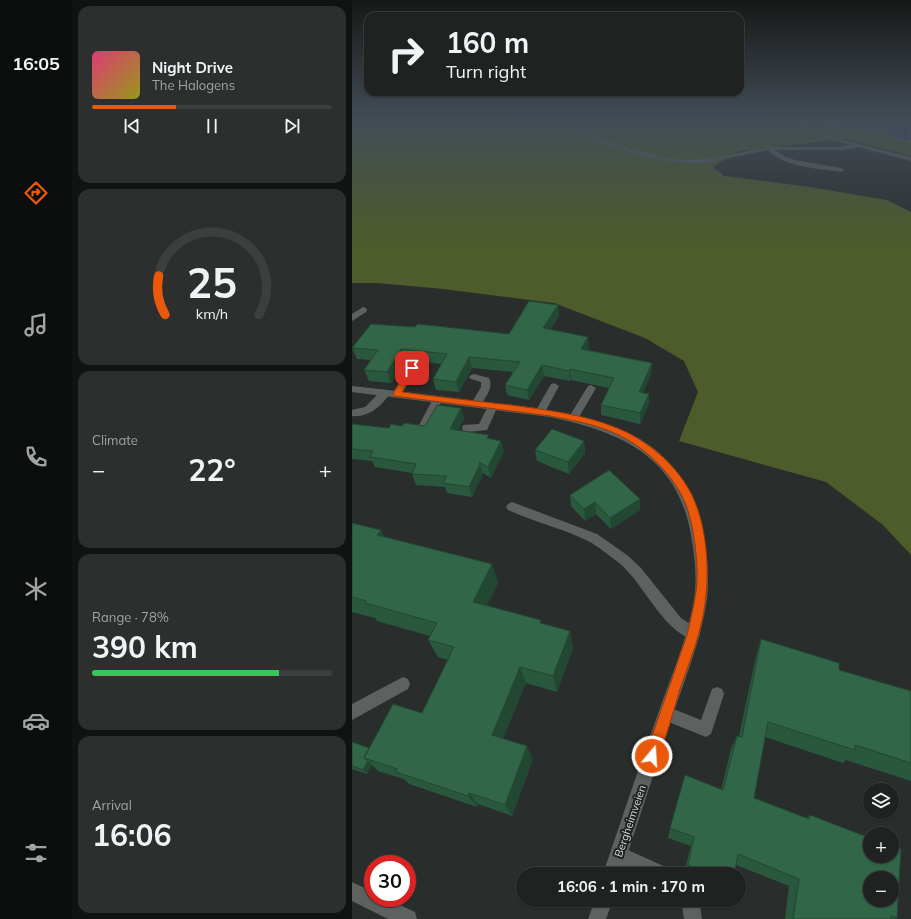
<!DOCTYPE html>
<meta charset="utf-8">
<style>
:root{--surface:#1f2221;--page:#2c2f2e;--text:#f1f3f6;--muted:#a1a4a5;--line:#3c3f3f;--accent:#ea580c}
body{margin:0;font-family:Mulish,sans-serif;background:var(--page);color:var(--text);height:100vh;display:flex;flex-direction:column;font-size:15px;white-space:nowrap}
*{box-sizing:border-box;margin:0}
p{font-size:13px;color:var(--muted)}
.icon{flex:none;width:22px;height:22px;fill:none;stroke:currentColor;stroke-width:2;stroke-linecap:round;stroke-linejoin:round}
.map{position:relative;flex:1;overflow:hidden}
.side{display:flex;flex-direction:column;gap:6px;padding:6px;background:#111312;width:280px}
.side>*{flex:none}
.top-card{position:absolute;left:12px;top:12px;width:380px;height:84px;border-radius:12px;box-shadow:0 1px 3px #0004,0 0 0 1px var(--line);background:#1f2221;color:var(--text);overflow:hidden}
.buttons{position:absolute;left:511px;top:783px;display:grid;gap:8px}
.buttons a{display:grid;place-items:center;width:36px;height:36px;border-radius:50%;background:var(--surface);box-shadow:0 1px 3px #0004,0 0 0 1px var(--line);font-size:20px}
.speed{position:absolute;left:12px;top:855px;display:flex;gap:8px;font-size:20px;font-weight:700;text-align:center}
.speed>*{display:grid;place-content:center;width:52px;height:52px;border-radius:50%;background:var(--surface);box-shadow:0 1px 3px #0004,0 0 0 1px var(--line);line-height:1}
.speed .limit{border:6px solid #d22;background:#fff;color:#111}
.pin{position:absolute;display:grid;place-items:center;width:34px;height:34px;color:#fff;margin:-17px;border-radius:8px;box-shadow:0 2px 6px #0006}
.me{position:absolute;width:44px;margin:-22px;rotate:18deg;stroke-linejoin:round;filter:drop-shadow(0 0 3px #0008)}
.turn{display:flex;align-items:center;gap:14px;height:84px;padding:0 16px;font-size:18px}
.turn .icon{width:52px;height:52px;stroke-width:2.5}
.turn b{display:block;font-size:28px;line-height:34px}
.big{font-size:30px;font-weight:700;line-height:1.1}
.side .tile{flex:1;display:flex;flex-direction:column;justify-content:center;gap:6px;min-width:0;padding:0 14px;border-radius:12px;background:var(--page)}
.side .dial{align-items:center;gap:0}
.dial svg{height:104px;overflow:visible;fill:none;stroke:var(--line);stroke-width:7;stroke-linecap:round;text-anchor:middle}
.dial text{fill:var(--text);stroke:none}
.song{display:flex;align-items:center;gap:12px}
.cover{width:48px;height:48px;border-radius:6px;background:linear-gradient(135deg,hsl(340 70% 55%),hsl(60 70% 35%))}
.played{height:4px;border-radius:2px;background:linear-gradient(90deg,var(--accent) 35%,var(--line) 35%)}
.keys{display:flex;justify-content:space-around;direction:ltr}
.heat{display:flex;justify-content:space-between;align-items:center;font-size:22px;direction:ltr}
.charge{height:6px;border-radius:3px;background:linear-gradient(90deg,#34c759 78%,var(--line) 0)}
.trip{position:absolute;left:164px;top:867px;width:230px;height:40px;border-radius:20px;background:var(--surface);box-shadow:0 1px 3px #0004,0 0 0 1px var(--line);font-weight:700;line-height:40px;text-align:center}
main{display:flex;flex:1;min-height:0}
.menu{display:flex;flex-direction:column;width:72px;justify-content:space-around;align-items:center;background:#0c0e0d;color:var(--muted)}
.menu .icon{width:28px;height:28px}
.menu .on{color:var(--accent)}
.menu b{font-size:18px;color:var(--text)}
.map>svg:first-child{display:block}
.forest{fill:#4d5c2a}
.water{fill:#334e77;stroke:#647895}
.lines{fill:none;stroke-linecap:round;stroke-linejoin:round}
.service{fill:#5d6261;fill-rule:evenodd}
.minor{fill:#5d6261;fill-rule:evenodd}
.wall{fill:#2a583e}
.shaded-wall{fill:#224732}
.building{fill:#316648;stroke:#224732;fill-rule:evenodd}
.route{fill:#ea580c;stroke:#983908}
.labels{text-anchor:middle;stroke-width:4;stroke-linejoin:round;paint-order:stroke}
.street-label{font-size:11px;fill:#d8dbda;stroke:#1f2323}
</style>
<main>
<nav class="menu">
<b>16:05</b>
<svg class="icon on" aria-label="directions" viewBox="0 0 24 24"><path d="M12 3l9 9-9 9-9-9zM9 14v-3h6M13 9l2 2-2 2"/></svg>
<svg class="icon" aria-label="music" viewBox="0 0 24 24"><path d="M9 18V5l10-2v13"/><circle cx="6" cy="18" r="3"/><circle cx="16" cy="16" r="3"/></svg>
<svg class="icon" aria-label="phone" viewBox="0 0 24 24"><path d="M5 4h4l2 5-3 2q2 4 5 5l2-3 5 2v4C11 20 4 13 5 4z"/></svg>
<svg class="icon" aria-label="climate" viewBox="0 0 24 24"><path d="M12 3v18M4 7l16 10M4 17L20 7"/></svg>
<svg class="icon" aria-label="car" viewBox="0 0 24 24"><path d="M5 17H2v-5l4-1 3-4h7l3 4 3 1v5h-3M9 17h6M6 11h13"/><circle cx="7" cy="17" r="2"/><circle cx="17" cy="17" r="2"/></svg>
<svg class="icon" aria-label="filters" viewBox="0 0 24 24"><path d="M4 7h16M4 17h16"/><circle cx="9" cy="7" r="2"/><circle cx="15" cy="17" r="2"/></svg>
</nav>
<section class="side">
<div class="tile">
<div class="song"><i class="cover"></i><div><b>Night Drive</b><p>The Halogens</p></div></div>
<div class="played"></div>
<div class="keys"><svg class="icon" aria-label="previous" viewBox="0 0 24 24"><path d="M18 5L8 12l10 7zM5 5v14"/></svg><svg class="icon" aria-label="pause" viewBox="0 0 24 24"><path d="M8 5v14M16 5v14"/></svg><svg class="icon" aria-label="next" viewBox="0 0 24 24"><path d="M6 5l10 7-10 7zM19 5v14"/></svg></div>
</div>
<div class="tile dial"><svg viewBox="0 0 100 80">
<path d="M14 69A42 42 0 1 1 86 69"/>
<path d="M14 69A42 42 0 0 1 9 39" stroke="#ea580c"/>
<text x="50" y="56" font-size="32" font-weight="700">25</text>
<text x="50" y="72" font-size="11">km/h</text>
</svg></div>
<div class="tile"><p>Climate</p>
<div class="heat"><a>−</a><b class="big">22°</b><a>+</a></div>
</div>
<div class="tile"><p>Range · 78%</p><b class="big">390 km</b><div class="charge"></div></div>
<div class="tile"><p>Arrival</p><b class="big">16:06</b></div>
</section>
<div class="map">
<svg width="559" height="919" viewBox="0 0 559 919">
<rect width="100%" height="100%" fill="#292d2c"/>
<polygon class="forest" points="0,120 470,120 495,129 529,131 548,140 559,142 559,156 493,139 387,151 361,167 372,176 458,187 535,200 559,212 559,555 531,525 474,482 327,441 346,392 332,361 293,338 202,303 91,289 26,283 0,283"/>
<polygon class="water" points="470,120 559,120 559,142 548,140 529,131 495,129"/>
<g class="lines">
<g class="service">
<path d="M418,147L434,157L443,160L489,168L492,170L489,172C465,168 432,168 415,149Z"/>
<polygon points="11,307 14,308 15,310 14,312 0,321 0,314"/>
<polygon points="60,365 65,368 50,394 49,396 41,396 40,394 57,366"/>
<path d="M122,374L137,378C142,388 133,398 128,406L124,407L119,404L129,387V382L119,379L117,377L119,375Z"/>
<polygon points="202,383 207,386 193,412 192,414 184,414 183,412 199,384"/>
<polygon points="239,385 244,388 227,417 226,420 218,420 217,417 236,386"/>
<path d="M33,390L38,393C30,406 16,418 0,416V410L13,407L29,391Z"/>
<polygon points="86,396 91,399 77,425 76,428 68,428 67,425 82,397"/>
<polygon points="141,403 146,406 135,430 115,432 111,431 110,428 111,425 127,424 137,404"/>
<path d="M160,502L245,534L275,555L289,568L329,618L346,629L348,634L346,639L341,640C308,628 293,584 266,562C256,555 246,546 236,541C210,528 182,522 156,510L154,507L156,504Z"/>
<polygon points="51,677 56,679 58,684 56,689 0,720 0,704"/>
<polygon points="365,687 370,689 372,694 359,734 354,737 309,719 306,714 309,709 314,706 349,720 360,689"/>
<polygon points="267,846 316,868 319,874 290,874 261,861 258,855 261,849"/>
<polygon points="328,900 347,900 350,919 332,919 330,906"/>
</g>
<g class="minor">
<polygon points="200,120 207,120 239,134 278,149 316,158 336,160 361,158 416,147 482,147 499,145 479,140 439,120 446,120 483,138 559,157 559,161 506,147 490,150 416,150 354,163 336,163 316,161 294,157 254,144"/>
<path d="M0,386C45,391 89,396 134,402C176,407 218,411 258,425C316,446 344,486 353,545C356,563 357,580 355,599C349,642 331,683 318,724C302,774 285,824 269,874H251C269,821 287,767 306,714C319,676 336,638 342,599C345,579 343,561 340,541C328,458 273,433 198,417L0,392Z"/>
<polygon points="0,882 21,892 21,898 33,898 63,912 65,919 36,919 0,901"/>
<polygon points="243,900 261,900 254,919 236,919"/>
</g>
</g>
<g class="wall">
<polygon points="206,305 207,316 198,330 237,348 236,350 300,363 299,374 291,392 297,404 288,424 249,415 249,405 257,388 219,380 218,381 192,376 177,400 155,395 153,385 161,372 120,368 107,392 84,390 81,379 90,364 53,360 39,383 17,381 12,370 19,360 5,359 0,348 63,327 157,334"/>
<polygon points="109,408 112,419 106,430 138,439 152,451 139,478 131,473 131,474 120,497 95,493 93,487 64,485 60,474 60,473 23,467 20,461 0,459 0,424 37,428 50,426 73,426"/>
<polygon points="232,441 233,453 217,474 185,461 183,450"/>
<polygon points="218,495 288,499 288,510 259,529 244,514 233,521 219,506"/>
<polygon points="0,523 33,537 140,564 146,583 135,605 190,623 218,631 221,648 205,692 174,683 151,738 181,759 160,816 126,804 125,807 57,784 52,779 26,771 20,765 15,774 0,769 0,742 17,748 70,713 96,660 86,657 76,640 78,636 25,621 23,618 0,612"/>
<polygon points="409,639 487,670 559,691 559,781 494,760 491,763 413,737 402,798 455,818 458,815 545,918 543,919 433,919 437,886 384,865 382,874 335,874 332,873 339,846 316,838 318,828 369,790 379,749 385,736 387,736 404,656"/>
</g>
<g class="shaded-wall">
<polygon points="206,305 207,316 193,339 191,328"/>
<polygon points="236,337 237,348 230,360 229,349"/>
<polygon points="49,349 53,360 39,383 35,372"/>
<polygon points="117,357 120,368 107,392 104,382"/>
<polygon points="300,363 299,374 287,402 287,392"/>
<polygon points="190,365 192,376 177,400 175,390"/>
<polygon points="218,369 219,380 218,381 217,371"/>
<polygon points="297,394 297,404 288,424 288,413"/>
<polygon points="109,408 112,419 101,439 98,429"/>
<polygon points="149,441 152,451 139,478 136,467"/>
<polygon points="232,441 233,453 217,474 216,462"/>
<polygon points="128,464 131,474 120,497 117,487"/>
<polygon points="288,499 288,510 259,529 258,518"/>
<polygon points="243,502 244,514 233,521 232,509"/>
<polygon points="29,530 39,549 25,535"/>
<polygon points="140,564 146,583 128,620 121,602"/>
<polygon points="218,631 221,648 205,692 201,676"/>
<polygon points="168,667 174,683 147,749 140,735"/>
<polygon points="175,746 181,759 160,816 153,805"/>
<polygon points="16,761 20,765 15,774 11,770"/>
<polygon points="117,793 126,804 125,807 116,796"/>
</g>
<g class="building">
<polygon points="177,301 206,305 191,328 236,337 229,349 300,363 287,392 297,394 288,413 249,405 262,378 218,369 217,371 190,365 175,390 153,385 168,362 117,357 104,382 81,379 95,354 49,349 35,372 12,370 26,350 0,348 19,324 63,327 66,324 157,334"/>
<polygon points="85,405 109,408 98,429 137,435 135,438 149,441 136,467 127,462 128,464 117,487 91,483 95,476 60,474 64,464 18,457 21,451 0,449 0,424 37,428 39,424 50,426 52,423 73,426"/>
<polygon points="200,429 232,441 216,462 183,450"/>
<polygon points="257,470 288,499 258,518 243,502 232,509 218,495"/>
<polygon points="0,523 29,530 25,535 140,564 121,602 189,620 188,623 218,631 201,676 168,667 140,735 175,746 153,805 117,793 116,796 44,772 45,769 12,758 41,704 70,713 102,647 76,640 85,623 13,603 14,601 0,597"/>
<path d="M409,639L487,663V670L559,691V763L503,745V750L416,722L402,798L457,819L458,815L518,838V856H540V846L549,849L545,918L539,916V919H441L447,879L386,854L382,874H359L336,865L342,837L318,828L333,775L371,790L385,736L390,737ZM518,878H540V900H518Z"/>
<polygon points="0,742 17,748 12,758 16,761 11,770 0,766"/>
</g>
<linearGradient id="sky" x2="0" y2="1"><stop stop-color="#171918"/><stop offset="0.48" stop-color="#434c56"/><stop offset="1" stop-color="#434c56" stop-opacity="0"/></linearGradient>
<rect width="559" height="249" fill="url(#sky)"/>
<path class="route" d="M60,365L64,368L50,392C87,397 123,401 159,405C194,410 231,414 265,428C295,440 325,465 340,495C358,533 359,588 348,629C343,649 335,669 328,689C321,713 314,738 305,761L300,763L295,761L293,756C303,727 313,699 323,670C327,656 334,641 337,627C340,613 344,597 345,582C346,559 341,516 330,496C318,473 298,453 276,440C253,426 224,421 198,416L42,396L41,394L56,368Z"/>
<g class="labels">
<g class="street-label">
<text transform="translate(278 821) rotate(-71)" y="4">Bergheimveien</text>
</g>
</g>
</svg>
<div class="buttons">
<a><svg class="icon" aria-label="layers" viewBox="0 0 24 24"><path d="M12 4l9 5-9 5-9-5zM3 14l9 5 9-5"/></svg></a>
<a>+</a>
<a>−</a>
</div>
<div class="speed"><div class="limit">30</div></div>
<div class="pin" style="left:60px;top:368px;background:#d93025"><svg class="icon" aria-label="arrive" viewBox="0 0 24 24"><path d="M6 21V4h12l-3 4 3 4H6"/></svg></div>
<svg class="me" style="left:300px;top:756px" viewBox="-20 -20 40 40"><circle r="17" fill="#ea580c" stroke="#fff" stroke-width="3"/><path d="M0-11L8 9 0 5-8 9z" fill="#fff"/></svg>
<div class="trip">16:06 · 1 min · 170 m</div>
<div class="top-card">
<div class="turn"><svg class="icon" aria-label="right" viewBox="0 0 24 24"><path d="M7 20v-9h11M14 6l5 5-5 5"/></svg><div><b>160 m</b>Turn right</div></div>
</div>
</div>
</main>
